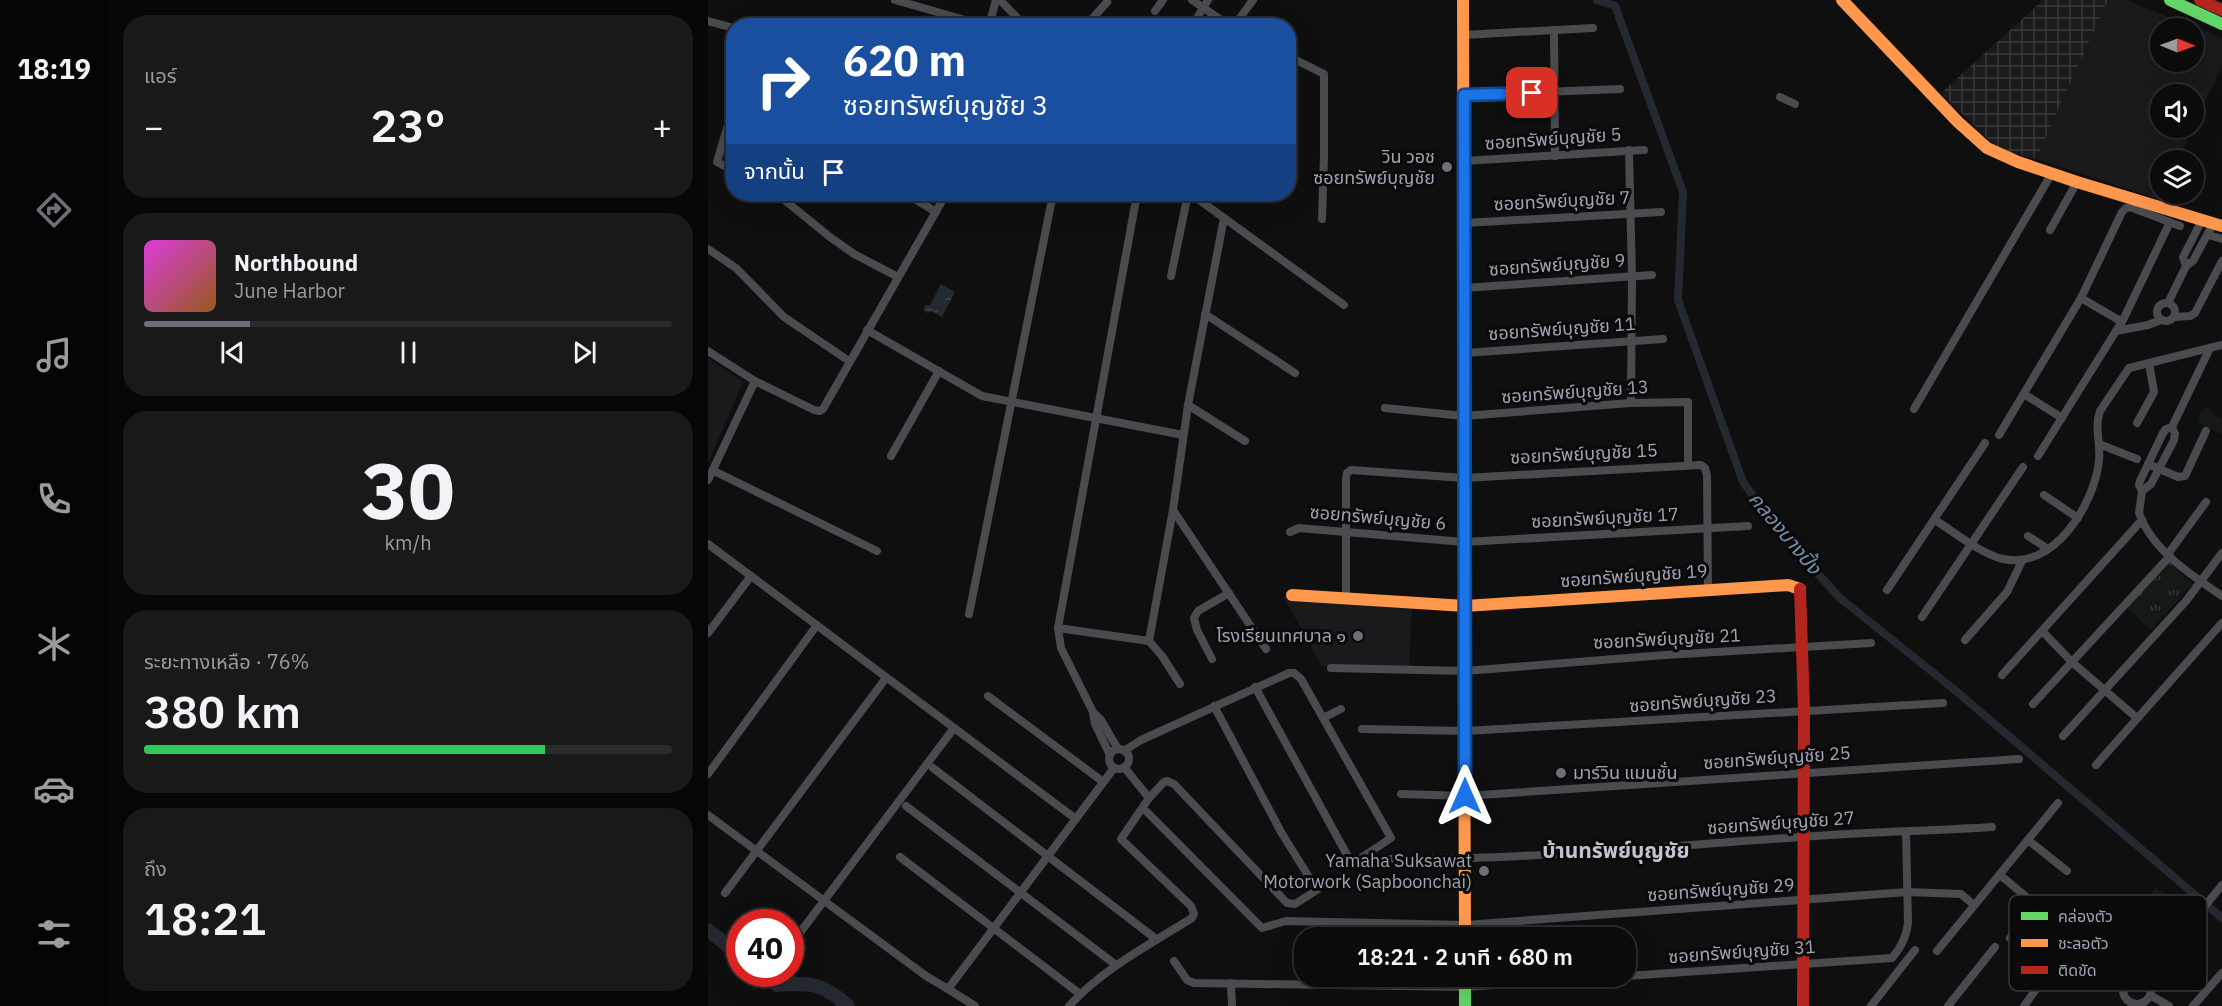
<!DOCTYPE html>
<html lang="th">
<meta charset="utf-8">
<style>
:root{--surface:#0b0b0c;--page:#19191a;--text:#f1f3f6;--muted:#9a9b9d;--line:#2b2b2d;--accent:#6d7079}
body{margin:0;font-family:"IBM Plex Sans","Noto Sans Thai",sans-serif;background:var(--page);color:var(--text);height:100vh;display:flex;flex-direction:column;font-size:22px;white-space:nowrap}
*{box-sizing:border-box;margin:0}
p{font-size:20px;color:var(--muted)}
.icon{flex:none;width:33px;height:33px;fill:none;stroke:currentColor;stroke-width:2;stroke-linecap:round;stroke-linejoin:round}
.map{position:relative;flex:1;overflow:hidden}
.details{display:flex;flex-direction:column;gap:15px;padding:15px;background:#060607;width:600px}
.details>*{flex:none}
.top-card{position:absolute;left:18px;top:18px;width:570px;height:183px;border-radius:24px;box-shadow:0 6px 24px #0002,0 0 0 2px var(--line);background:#1a4fa0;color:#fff;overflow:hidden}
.needle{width:39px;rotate:91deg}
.fabs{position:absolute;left:1442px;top:18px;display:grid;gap:12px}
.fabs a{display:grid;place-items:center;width:54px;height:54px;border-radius:50%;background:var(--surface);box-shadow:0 6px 24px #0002,0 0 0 2px var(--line);font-size:30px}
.speed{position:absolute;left:18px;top:909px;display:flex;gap:12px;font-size:30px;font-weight:700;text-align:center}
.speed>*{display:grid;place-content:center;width:78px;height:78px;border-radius:50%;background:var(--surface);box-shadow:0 6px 24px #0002,0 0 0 2px var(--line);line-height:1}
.speed .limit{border:9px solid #d22;background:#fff;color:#111}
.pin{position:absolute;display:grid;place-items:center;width:51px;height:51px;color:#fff;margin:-26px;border-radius:12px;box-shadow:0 3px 9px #0006}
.me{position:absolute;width:66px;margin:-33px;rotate:0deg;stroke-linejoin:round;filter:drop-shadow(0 0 4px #0008)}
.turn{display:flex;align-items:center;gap:21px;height:126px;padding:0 18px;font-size:27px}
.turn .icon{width:78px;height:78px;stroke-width:2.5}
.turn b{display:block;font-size:42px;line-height:51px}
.then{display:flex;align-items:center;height:57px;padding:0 18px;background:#0003;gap:12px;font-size:22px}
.big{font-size:45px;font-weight:600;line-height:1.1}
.details .tile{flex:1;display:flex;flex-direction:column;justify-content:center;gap:9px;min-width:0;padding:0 21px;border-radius:24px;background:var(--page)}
.details .dial{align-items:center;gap:0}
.dial b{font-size:78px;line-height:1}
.song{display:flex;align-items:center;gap:18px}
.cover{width:72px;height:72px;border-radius:9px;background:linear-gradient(135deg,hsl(300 70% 55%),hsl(30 70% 35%))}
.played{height:6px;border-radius:3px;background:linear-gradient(90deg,var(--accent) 20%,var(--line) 20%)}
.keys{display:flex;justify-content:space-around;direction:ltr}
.heat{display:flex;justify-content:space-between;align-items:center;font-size:33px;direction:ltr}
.charge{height:9px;border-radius:4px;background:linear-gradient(90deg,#34c759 76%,var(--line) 0)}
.trip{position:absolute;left:586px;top:927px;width:342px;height:60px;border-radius:24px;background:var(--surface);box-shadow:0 6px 24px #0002,0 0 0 2px var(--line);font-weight:600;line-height:60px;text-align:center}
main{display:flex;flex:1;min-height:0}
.tabs{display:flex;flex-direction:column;width:108px;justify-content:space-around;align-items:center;background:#040405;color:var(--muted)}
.tabs .icon{width:42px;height:42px}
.tabs .on{color:var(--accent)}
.tabs b{font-size:27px;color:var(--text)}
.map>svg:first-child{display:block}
.built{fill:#1a1a1c;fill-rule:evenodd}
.industrial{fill:url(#industrial-grid)}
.park{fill:url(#park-tufts)}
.garden{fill:#141916}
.water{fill:url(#water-ripples)}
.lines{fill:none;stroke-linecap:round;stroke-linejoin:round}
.canal{stroke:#242930;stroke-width:8}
.river{stroke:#242930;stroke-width:14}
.street{stroke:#4a4b4f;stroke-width:8}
.fast{stroke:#63d668;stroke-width:12}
.slow{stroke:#ff974d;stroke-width:12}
.jam{stroke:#b3261e;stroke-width:12}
.route-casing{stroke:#114b97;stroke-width:15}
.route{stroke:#1a73e8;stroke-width:10}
.poi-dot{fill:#6d7079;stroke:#0a0a0b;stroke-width:2}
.labels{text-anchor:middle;stroke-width:6;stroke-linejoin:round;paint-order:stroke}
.street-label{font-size:18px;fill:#a0a4b1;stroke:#0a0a0b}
.poi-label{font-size:18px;fill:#a0a4b1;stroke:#0a0a0b;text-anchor:end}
.water-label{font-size:20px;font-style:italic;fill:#778eac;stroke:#0a0a0b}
.quarter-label{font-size:21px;font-weight:bold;fill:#c1c3cd;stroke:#0a0a0b}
.key{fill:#0a0a0b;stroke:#37383d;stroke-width:1.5}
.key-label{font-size:16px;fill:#a0a4b1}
</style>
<main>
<nav class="tabs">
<b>18:19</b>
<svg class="icon on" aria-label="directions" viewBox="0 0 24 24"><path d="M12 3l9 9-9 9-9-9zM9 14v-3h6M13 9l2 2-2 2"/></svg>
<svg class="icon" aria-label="music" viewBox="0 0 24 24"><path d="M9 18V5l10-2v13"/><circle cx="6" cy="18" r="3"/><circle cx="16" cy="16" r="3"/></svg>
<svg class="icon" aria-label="phone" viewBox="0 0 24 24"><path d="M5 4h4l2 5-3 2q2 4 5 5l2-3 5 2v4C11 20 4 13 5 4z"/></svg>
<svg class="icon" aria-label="climate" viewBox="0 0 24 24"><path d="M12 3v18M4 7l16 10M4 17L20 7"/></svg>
<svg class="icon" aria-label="car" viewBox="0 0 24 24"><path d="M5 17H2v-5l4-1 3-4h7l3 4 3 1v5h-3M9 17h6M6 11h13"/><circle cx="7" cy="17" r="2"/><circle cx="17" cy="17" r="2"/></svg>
<svg class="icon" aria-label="filters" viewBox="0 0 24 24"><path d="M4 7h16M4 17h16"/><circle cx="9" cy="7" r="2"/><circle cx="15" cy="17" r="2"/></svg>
</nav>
<section class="details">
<div class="tile"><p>แอร์</p>
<div class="heat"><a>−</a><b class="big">23°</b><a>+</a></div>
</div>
<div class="tile">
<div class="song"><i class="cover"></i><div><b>Northbound</b><p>June Harbor</p></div></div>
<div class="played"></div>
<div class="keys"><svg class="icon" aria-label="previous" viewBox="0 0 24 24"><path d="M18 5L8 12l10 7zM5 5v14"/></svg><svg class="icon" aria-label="pause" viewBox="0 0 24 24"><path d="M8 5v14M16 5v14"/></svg><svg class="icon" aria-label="next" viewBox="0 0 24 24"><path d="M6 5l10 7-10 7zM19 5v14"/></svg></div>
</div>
<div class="tile dial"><b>30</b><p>km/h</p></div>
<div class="tile"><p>ระยะทางเหลือ · 76%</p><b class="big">380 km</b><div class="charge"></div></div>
<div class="tile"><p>ถึง</p><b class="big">18:21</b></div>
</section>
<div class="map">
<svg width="1514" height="1006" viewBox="0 0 1514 1006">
<defs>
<pattern id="industrial-grid" width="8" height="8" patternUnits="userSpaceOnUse" patternTransform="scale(1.5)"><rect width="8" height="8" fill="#1a1a1c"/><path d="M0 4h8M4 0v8" fill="none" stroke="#38383b"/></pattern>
<pattern id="park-tufts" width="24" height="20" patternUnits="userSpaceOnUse" patternTransform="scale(1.5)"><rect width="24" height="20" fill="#141916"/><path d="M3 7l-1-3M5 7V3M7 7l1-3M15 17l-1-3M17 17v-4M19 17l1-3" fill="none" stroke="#333736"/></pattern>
<pattern id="water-ripples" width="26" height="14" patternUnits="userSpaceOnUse" patternTransform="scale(1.5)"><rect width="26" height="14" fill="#242930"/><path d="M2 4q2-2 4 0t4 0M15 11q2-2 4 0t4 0" fill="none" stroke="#40454c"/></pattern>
</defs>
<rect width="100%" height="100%" fill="#0f0f10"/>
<g class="built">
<path d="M1400,0H1418L1514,38V65L1471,160H1452V194H1456L1453,200L1328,159ZM1485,28V62H1452V28ZM1485,94V128H1452V94Z"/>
<polygon points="0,358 35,382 1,461 0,461"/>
<polygon points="575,596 704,605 701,668 614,666"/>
<polygon points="733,928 753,928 753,937 733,938"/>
<rect x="764" y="928" width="22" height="9"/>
</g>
<polygon class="industrial" points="1335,0 1400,0 1328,159 1290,149 1233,93"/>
<polygon class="park" points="1461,562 1484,584 1443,630 1419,608"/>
<g class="garden">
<polygon points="1499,408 1502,408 1506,415 1514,419 1514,435 1489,422 1494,410"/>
<polygon points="1448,887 1478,912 1455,940 1425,916"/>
</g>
<polygon class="water" points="233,284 247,292 234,317 224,311 219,313 215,309 218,305 222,305"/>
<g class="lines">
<polyline class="canal" points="889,0 907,6 975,192 970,300 1035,482 1070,530 1132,598 1248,691 1514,918"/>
<g class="river">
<polyline points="0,930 32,955"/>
<path d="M54,974L69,985C102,982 115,983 140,1006"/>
</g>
<g class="street">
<polyline points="187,0 278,26"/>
<polyline points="292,0 317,26"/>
<polyline points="484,0 522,26"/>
<polyline points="447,11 455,0"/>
<polyline points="0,21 26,28"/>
<polyline points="281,26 288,0"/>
<polyline points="378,26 399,2"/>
<polyline points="484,26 500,0"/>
<polyline points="526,26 545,0"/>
<polyline points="846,30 847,156"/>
<polyline points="755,35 885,28"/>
<polyline points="580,56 616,74 616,156 614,219"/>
<polyline points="756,95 912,89"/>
<polyline points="1072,97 1087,104"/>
<polyline points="26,105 9,162 26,171"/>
<polyline points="921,150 924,277 923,403"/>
<polyline points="756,161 936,150"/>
<polyline points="69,194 122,237 146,254 190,277"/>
<polyline points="199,194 228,212"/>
<polyline points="483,194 636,305"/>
<polyline points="756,223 953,212"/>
<polyline points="1342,230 1369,182"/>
<polyline points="1504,236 1514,239"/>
<polyline points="0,249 28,268 76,317 141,361"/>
<polyline points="1478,266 1475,257 1494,220"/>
<polyline points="463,276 480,194"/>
<polyline points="756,288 944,275"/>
<polyline points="1373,298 1414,322"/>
<circle cx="1458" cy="312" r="9"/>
<polyline points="1460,303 1478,266 1485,261 1505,224"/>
<polyline points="497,314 587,373"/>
<polyline points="1466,317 1482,316 1487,313 1514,261"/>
<polyline points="159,330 274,396 475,435"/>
<polyline points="1408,331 1416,318 1462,222"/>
<path d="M1502,348L1464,427L1458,429L1455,433L1432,481L1431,485L1434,491L1431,513C1444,550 1483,575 1514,596"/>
<polyline points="0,351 47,381"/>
<polyline points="756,353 955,339"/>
<polyline points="1316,394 1354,418"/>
<polyline points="480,405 537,441"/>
<polyline points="677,408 756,416 923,403 980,402 980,464"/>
<polyline points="1206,409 1344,173"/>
<polyline points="1429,423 1446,392 1441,363"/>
<polyline points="1291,435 1373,298 1414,212 1418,208 1422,207 1472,226"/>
<polyline points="1391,444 1429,459"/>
<polyline points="183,456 231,371"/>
<polyline points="1330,456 1408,331 1440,325 1453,320"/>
<polyline points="1440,464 1470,477 1477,476 1498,431"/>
<polyline points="6,471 169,551"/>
<polyline points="0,480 47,381 106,410 112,411 115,409 238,194"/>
<polyline points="1434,491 1443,484 1466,440 1467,434 1464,427"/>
<polyline points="1336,495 1370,518"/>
<polyline points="465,510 558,649"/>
<path d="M1227,520C1246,532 1273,554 1295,559C1346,570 1386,505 1391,461C1393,444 1386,427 1392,411L1421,368L1514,345"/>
<polyline points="582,532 591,528 756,542 1040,526"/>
<polyline points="1320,536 1340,549"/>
<polyline points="0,544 368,819"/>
<polyline points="1460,554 1498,502"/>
<polyline points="1179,590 1277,443"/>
<polyline points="638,599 638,478 639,473 643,470 756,478 993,465 997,468 999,475 1000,590"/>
<polyline points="261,614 345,194"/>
<polyline points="1214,617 1315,467"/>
<polyline points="350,628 441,641 465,510 480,405 516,218"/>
<polyline points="1334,631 1365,663 1429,718"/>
<polyline points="0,633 43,576"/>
<polyline points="1257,640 1299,592 1314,561"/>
<polyline points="441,641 454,656 472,684"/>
<polyline points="504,659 489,630 486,618 490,611 521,593"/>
<polyline points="623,668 757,671 957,655 1163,643"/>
<polyline points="1294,675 1434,520"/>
<polyline points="280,696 394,781"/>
<polyline points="1325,704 1462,556"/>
<polyline points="386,713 393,720 410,749"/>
<polyline points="615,718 633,709"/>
<polyline points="654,729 757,731 1235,703"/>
<polyline points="1355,736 1478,601 1514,553"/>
<circle cx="411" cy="759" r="10"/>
<polyline points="416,751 433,740 581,673 586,673 593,679 683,838 644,864 547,687"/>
<polyline points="402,755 387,724 385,712 353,648 350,628 429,194"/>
<polyline points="1388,765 1514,623"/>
<polyline points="416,767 441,798"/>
<polyline points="225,768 448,939"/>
<polyline points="0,774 109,625"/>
<polyline points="693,794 757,796 1311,759"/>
<polyline points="198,806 408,965"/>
<polyline points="439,812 554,928 578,921 757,925 1199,892 1253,894 1266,905"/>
<polyline points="0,815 218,976 240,989 406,768"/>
<polyline points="1320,840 1359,871"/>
<polyline points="192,857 372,994"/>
<path d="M681,859C819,860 956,846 1094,837C1157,832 1221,831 1284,827"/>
<polyline points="1292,875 1327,904 1302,938"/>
<polyline points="17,893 178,678"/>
<polyline points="614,922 614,938"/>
<polyline points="85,942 246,728"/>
<polyline points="1229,951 1350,803"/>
<path d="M1455,957C1466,954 1475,943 1476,932L1514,885"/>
<path d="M466,961L479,980L486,983L757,987L1184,958C1193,947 1198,938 1200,923L1198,832"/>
<circle cx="1429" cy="990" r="14"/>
<path d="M1438,978L1455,957C1455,945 1465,934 1476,932"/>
<polyline points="523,983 524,1006"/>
<polyline points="240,989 267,1006"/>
<polyline points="1442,995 1461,1006"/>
<path d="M361,1006C396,968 441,945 484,918L486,914L483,906L413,839L441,798L456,782L459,781L466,784L579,903L587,904L609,890L573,832L506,706"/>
<polyline points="1163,1006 1207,950"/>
<polyline points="1240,1006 1287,947"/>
<path d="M1316,1006C1329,989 1359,939 1383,949C1397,954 1409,969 1420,978"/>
<polyline points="1485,1006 1514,973"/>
</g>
<g class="fast">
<polyline points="1462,0 1514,24"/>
<polyline points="756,360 756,683"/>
<polyline points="757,976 757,1006"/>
</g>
<g class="slow">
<polyline points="755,0 756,360"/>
<polyline points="1134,0 1250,122 1279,148 1310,162 1369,182 1514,226"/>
<polyline points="584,595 757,606 1080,585 1092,589"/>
<polyline points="756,683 757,938"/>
</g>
<g class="jam">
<polyline points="1492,0 1514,10"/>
<polyline points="1092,589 1096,710 1095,1006"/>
</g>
</g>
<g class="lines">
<g class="route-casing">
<polyline id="route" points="757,796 756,95 824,93"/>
</g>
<use href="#route" class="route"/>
</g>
<g class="poi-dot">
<circle cx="739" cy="167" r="6"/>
<circle cx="650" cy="636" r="6"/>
<circle cx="853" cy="773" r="6"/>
<circle cx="776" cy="871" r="6"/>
</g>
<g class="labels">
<g class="street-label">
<text transform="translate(845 139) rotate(-4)" y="6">ซอยทรัพย์บุญชัย 5</text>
<text transform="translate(854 201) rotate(-3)" y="6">ซอยทรัพย์บุญชัย 7</text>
<text transform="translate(849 265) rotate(-4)" y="6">ซอยทรัพย์บุญชัย 9</text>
<text transform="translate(854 329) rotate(-4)" y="6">ซอยทรัพย์บุญชัย 11</text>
<text transform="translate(867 392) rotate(-4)" y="6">ซอยทรัพย์บุญชัย 13</text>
<text transform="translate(876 454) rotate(-3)" y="6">ซอยทรัพย์บุญชัย 15</text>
<text transform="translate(670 518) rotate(5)" y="6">ซอยทรัพย์บุญชัย 6</text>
<text transform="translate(897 518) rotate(-3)" y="6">ซอยทรัพย์บุญชัย 17</text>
<text transform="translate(926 576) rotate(-4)" y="6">ซอยทรัพย์บุญชัย 19</text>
<text transform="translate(959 639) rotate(-3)" y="6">ซอยทรัพย์บุญชัย 21</text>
<text transform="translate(995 701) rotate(-4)" y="6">ซอยทรัพย์บุญชัย 23</text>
<text transform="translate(1069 758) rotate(-4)" y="6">ซอยทรัพย์บุญชัย 25</text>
<text transform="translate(1073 823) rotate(-4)" y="6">ซอยทรัพย์บุญชัย 27</text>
<text transform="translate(1013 890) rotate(-4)" y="6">ซอยทรัพย์บุญชัย 29</text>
<text transform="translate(1034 952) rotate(-4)" y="6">ซอยทรัพย์บุญชัย 31</text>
</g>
<g class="poi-label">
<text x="727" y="163">วิน วอช<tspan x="727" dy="21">ซอยทรัพย์บุญชัย</tspan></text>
<text x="638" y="642">โรงเรียนเทศบาล ๑</text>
<text x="865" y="779" text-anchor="start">มาร์วิน แมนชั่น</text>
<text x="764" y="867">Yamaha Suksawat<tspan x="764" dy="21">Motorwork (Sapboonchai)</tspan></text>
</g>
<g class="water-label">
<text transform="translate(1077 533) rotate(50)" y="7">คลองบางปิ้ง</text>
</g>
<g class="quarter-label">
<text x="908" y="858">บ้านทรัพย์บุญชัย</text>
</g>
</g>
<rect x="1301" y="895" width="198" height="96" rx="9" class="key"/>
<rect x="1313" y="912" width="27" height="8" fill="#63d668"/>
<rect x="1313" y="939" width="27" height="8" fill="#ff974d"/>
<rect x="1313" y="966" width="27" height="8" fill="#b3261e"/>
<g class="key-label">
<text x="1350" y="922">คล่องตัว</text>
<text x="1350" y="949">ชะลอตัว</text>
<text x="1350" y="976">ติดขัด</text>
</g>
</svg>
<div class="fabs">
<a><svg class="needle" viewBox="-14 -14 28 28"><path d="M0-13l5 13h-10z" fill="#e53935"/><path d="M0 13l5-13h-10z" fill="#9a9b9d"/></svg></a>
<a><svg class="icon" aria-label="sound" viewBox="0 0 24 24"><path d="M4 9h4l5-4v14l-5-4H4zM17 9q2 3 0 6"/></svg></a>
<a><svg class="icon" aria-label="layers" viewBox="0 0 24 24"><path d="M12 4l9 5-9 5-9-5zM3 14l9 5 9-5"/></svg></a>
</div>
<div class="speed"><div class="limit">40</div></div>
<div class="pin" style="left:824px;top:93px;background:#d93025"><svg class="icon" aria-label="arrive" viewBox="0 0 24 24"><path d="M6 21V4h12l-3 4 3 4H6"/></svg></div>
<svg class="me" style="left:757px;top:796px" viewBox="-20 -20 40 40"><path d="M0-17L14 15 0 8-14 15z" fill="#1a73e8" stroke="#fff" stroke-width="4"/></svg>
<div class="trip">18:21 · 2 นาที · 680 m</div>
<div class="top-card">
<div class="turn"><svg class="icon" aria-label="right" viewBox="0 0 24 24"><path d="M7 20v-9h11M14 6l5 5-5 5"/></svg><div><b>620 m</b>ซอยทรัพย์บุญชัย 3</div></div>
<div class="then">จากนั้น<svg class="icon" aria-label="arrive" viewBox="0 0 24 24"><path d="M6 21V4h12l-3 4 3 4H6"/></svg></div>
</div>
</div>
</main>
